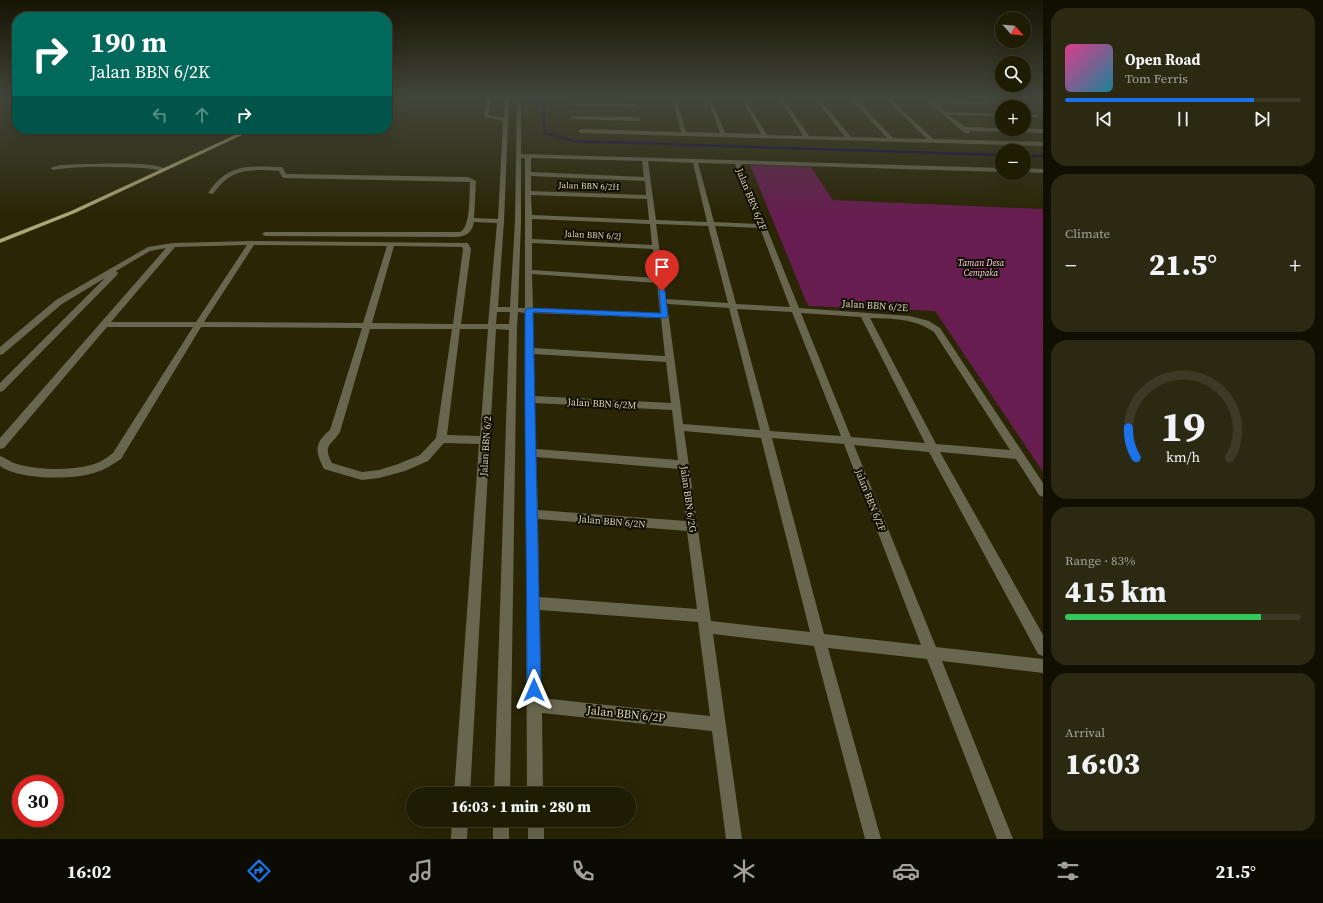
<!DOCTYPE html>
<meta charset="utf-8">
<style>
:root{--surface:#1f1c04;--page:#2c2913;--text:#f1f3f6;--muted:#a1a19a;--line:#3c3a26;--accent:#1a73e8}
body{margin:0;font-family:"Source Serif 4",serif;background:var(--page);color:var(--text);height:100vh;display:flex;flex-direction:column;font-size:15px;white-space:nowrap}
*{box-sizing:border-box;margin:0}
p{font-size:13px;color:var(--muted)}
.icon{flex:none;width:22px;height:22px;fill:none;stroke:currentColor;stroke-width:2;stroke-linecap:round;stroke-linejoin:round}
.map{position:relative;flex:1;overflow:hidden}
.panel{display:flex;flex-direction:column;gap:8px;padding:8px;background:#110f02;width:280px}
.panel>*{flex:none}
.guide{position:absolute;left:12px;top:12px;width:380px;height:122px;border-radius:16px;box-shadow:0 4px 16px #0002,0 0 0 1px var(--line);background:#00695c;color:#fff;overflow:hidden}
.needle{width:26px;rotate:117deg}
.buttons{position:absolute;left:995px;top:12px;display:grid;gap:8px}
.buttons a{display:grid;place-items:center;width:36px;height:36px;border-radius:50%;background:var(--surface);box-shadow:0 4px 16px #0002,0 0 0 1px var(--line);font-size:20px}
.speed{position:absolute;left:12px;top:775px;display:flex;gap:8px;font-size:20px;font-weight:700;text-align:center}
.speed>*{display:grid;place-content:center;width:52px;height:52px;border-radius:50%;background:var(--surface);box-shadow:0 4px 16px #0002,0 0 0 1px var(--line);line-height:1}
.speed .limit{border:6px solid #d22;background:#fff;color:#111}
.pin{position:absolute;display:grid;place-items:center;width:34px;height:34px;color:#fff;margin:-41px -17px;border-radius:50% 50% 50% 0;rotate:-45deg;box-shadow:0 0 4px #0007}
.pin .icon{rotate:45deg}
.me{position:absolute;width:44px;margin:-22px;rotate:0deg;stroke-linejoin:round;filter:drop-shadow(0 0 3px #0008)}
.turn{display:flex;align-items:center;gap:14px;height:84px;padding:0 12px;font-size:18px}
.turn .icon{width:52px;height:52px;stroke-width:2.5}
.turn b{display:block;font-size:28px;line-height:34px}
.lanes{display:flex;align-items:center;height:38px;padding:0 12px;background:#0003;justify-content:center;gap:20px;direction:ltr}
.lanes .off{opacity:.35}
.big{font-size:30px;font-weight:800;line-height:1.1}
.panel .widget{flex:1;display:flex;flex-direction:column;justify-content:center;gap:6px;min-width:0;padding:0 14px;border-radius:16px;background:var(--page)}
.panel .dial{align-items:center;gap:0}
.dial svg{height:104px;overflow:visible;fill:none;stroke:var(--line);stroke-width:7;stroke-linecap:round;text-anchor:middle}
.dial text{fill:var(--text);stroke:none}
.song{display:flex;align-items:center;gap:12px}
.cover{width:48px;height:48px;border-radius:6px;background:linear-gradient(135deg,hsl(330 70% 55%),hsl(190 70% 35%))}
.played{height:4px;border-radius:2px;background:linear-gradient(90deg,var(--accent) 80%,var(--line) 80%)}
.keys{display:flex;justify-content:space-around;direction:ltr}
.heat{display:flex;justify-content:space-between;align-items:center;font-size:22px;direction:ltr}
.charge{height:6px;border-radius:3px;background:linear-gradient(90deg,#34c759 83%,var(--line) 0)}
.trip{position:absolute;left:406px;top:787px;width:230px;height:40px;border-radius:20px;background:var(--surface);box-shadow:0 4px 16px #0002,0 0 0 1px var(--line);font-weight:800;line-height:40px;text-align:center}
.dock{display:flex;height:64px;justify-content:space-around;align-items:center;background:#0c0b02;color:var(--muted)}
.dock .icon{width:28px;height:28px}
.dock .selected{color:var(--accent)}
.dock b{font-size:18px;color:var(--text)}
main{display:flex;flex:1;min-height:0}
.map>svg:first-child{display:block}
.green{fill:#671d50}
.lines{fill:none;stroke-linecap:round;stroke-linejoin:round}
.stream{stroke:#130044;stroke-width:2.5}
.minor{fill:#68664e;fill-rule:evenodd}
.major{fill:#ada775;fill-rule:evenodd}
.route{fill:#1a73e8;stroke:#114b97}
.labels{text-anchor:middle;stroke-width:4;stroke-linejoin:round;paint-order:stroke}
.far-street-label{font-size:9px;fill:#d7d4b7;stroke:#110e00}
.far-park-label{font-size:9px;font-style:italic;fill:#fecce9;stroke:#110e00}
.street-label{font-size:10px;fill:#d7d4b7;stroke:#110e00}
.near-street-label{font-size:12px;fill:#d7d4b7;stroke:#110e00}
</style>
<main>
<div class="map">
<svg width="1043" height="839" viewBox="0 0 1043 839">
<rect width="100%" height="100%" fill="#292505"/>
<polygon class="green" points="750,165 811,167 833,200 1043,209 1043,472 935,311 808,306"/>
<g class="lines">
<g class="stream">
<polyline points="543,98 545,133 573,141 1002,155"/>
<polyline points="1024,156 1043,156"/>
</g>
<g class="minor">
<path d="M487,98H491L489,115L504,118L505,98H509L504,221L498,307H510L515,221L517,98H521V154L1002,168V172L741,164L799,308L910,316L929,321L940,328L1043,483V497L1039,495L1016,459L940,452L1043,635V656L1038,654L929,452L854,445L936,647L1043,659V673L942,661L1013,839H997L927,659L828,648L881,839H865L814,646L713,634L742,839H726L712,731L542,713L543,794H527L525,313L518,312L517,327L510,794H494L509,330L496,329L470,794H454L479,444L444,443L428,461L405,471L379,478L362,480L324,469C315,451 314,443 330,430L362,328L201,327L121,459C112,465 104,470 94,473C72,480 19,480 0,466V456C6,458 10,462 17,464C39,470 69,471 91,465C99,463 107,458 113,453L193,327H107L4,448L0,449V438L166,248L150,251L116,271L118,273L117,275L3,391L0,392V383L105,278L62,304L3,354L0,355V347L56,300L148,247L173,243L252,241L465,243H468L471,249L461,324H488L497,223L474,222C472,232 467,236 457,237L265,236L262,234L265,232H460C471,227 469,194 470,182L284,178L282,177L279,171C249,169 231,168 213,194L208,193C228,163 248,166 281,167L283,168L286,174L468,177L476,181L474,218L498,219L503,121L484,117ZM521,158H525V308H518L521,221ZM531,158L642,161L644,177L531,172ZM648,161L693,163L707,222L656,220ZM698,163L735,164L758,224L714,222ZM531,176L645,181L646,195L531,191ZM531,195L647,199L649,220L532,215ZM532,219L650,224L652,245L532,239ZM656,224L708,226L728,303L666,299ZM715,226L760,228L790,307L736,304ZM532,243L653,249L656,278L532,270ZM247,245L196,322H111L175,247ZM254,245L387,246L363,323L204,322ZM394,246L462,247L463,249L453,324L372,323ZM532,274L657,283L660,313L533,308ZM667,304L729,308L760,430L683,424ZM737,309L792,312L841,436L770,431ZM497,312H510L509,324H496ZM533,313L661,318L665,356L533,348ZM801,313L861,317L925,443L851,437ZM870,318C894,319 913,318 934,332L1010,450L936,444ZM370,329H452L436,438L420,455L398,464L379,470L362,472L332,463C322,444 332,445 340,432ZM460,329H488L480,436L447,435ZM533,354L666,362L671,403L534,396ZM534,403L672,410L678,460L536,449ZM684,431L761,438L810,632L711,621ZM772,438L844,444L921,645L824,634ZM536,457L679,469L686,521L538,510ZM538,519L687,531L697,609L539,597ZM540,610L698,622L710,716L541,698Z"/>
<polygon points="672,98 676,98 686,132 720,133 707,98 711,98 725,133 761,134 741,98 745,98 767,135 803,136 779,98 783,98 809,136 845,137 814,98 819,98 851,137 887,138 850,98 855,98 893,138 927,139 885,98 890,98 933,139 1043,142 1043,146 581,133 578,131 581,129 681,132"/>
<polygon points="929,99 1022,103 1020,105 935,103 946,112 1002,114 1002,116 949,115 965,127 1043,129 1043,133 969,131 969,133 965,133 928,102 927,100"/>
<polygon points="572,103 635,104 637,105 635,106 570,105"/>
<polygon points="1024,115 1037,115 1039,116 1037,117 1024,117"/>
<polygon points="573,116 638,117 641,119 638,121 571,119 570,118"/>
<polygon points="199,129 214,129 243,134 240,136"/>
<path d="M82,164C99,164 153,161 166,169C161,172 149,168 142,168C113,167 82,165 53,170L50,168L60,165Z"/>
<polygon points="1024,168 1043,169 1043,173 1024,172"/>
<polygon points="452,820 468,820 467,839 451,839"/>
<rect x="493" y="820" width="16" height="19"/>
<rect x="528" y="820" width="16" height="19"/>
</g>
<polygon class="major" points="248,129 255,129 75,213 0,243 0,239 71,211"/>
</g>
<linearGradient id="sky" x2="0" y2="1"><stop stop-color="#171403"/><stop offset="0.45" stop-color="#43463b"/><stop offset="1" stop-color="#43463b" stop-opacity="0"/></linearGradient>
<rect width="1043" height="216" fill="url(#sky)"/>
<path class="route" d="M659,289H662L665,291L668,316L665,318L533,312L541,690L539,695L534,697L529,695L527,690C527,564 524,437 525,310L529,308L661,313Z"/>
<g class="labels">
<g class="far-street-label">
<text transform="translate(589 186) rotate(2)" y="3">Jalan BBN 6/2H</text>
<text transform="translate(593 235) rotate(3)" y="3">Jalan BBN 6/2J</text>
</g>
<g class="far-park-label">
<text x="981" y="266">Taman Desa<tspan x="981" dy="10">Cempaka</tspan></text>
</g>
<g class="street-label">
<text transform="translate(752 199) rotate(68)" y="4">Jalan BBN 6/2F</text>
<text transform="translate(875 305) rotate(4)" y="4">Jalan BBN 6/2E</text>
<text transform="translate(602 403) rotate(3)" y="4">Jalan BBN 6/2M</text>
<text transform="translate(485 446) rotate(-86)" y="4">Jalan BBN 6/2</text>
<text transform="translate(689 499) rotate(82)" y="4">Jalan BBN 6/2G</text>
<text transform="translate(871 500) rotate(68)" y="4">Jalan BBN 6/2F</text>
<text transform="translate(612 521) rotate(5)" y="4">Jalan BBN 6/2N</text>
</g>
<g class="near-street-label">
<text transform="translate(626 714) rotate(6)" y="4">Jalan BBN 6/2P</text>
</g>
</g>
</svg>
<div class="buttons">
<a><svg class="needle" viewBox="-14 -14 28 28"><path d="M0-13l5 13h-10z" fill="#e53935"/><path d="M0 13l5-13h-10z" fill="#a1a19a"/></svg></a>
<a><svg class="icon" aria-label="search" viewBox="0 0 24 24"><circle cx="10" cy="10" r="6"/><path d="M15 15l6 6"/></svg></a>
<a>+</a>
<a>−</a>
</div>
<div class="speed"><div class="limit">30</div></div>
<div class="pin" style="left:662px;top:291px;background:#d93025"><svg class="icon" aria-label="arrive" viewBox="0 0 24 24"><path d="M6 21V4h12l-3 4 3 4H6"/></svg></div>
<svg class="me" style="left:534px;top:690px" viewBox="-20 -20 40 40"><path d="M0-17L14 15 0 8-14 15z" fill="#1a73e8" stroke="#fff" stroke-width="4"/></svg>
<div class="trip">16:03 · 1 min · 280 m</div>
<div class="guide">
<div class="turn"><svg class="icon" aria-label="right" viewBox="0 0 24 24"><path d="M7 20v-9h11M14 6l5 5-5 5"/></svg><div><b>190 m</b>Jalan BBN 6/2K</div></div>
<div class="lanes"><svg class="icon off" aria-label="left" viewBox="0 0 24 24"><path d="M17 20v-9H6M10 6l-5 5 5 5"/></svg><svg class="icon off" aria-label="ahead" viewBox="0 0 24 24"><path d="M12 20V5M6 11l6-6 6 6"/></svg><svg class="icon" aria-label="right" viewBox="0 0 24 24"><path d="M7 20v-9h11M14 6l5 5-5 5"/></svg></div>
</div>
</div>
<section class="panel">
<div class="widget">
<div class="song"><i class="cover"></i><div><b>Open Road</b><p>Tom Ferris</p></div></div>
<div class="played"></div>
<div class="keys"><svg class="icon" aria-label="previous" viewBox="0 0 24 24"><path d="M18 5L8 12l10 7zM5 5v14"/></svg><svg class="icon" aria-label="pause" viewBox="0 0 24 24"><path d="M8 5v14M16 5v14"/></svg><svg class="icon" aria-label="next" viewBox="0 0 24 24"><path d="M6 5l10 7-10 7zM19 5v14"/></svg></div>
</div>
<div class="widget"><p>Climate</p>
<div class="heat"><a>−</a><b class="big">21.5°</b><a>+</a></div>
</div>
<div class="widget dial"><svg viewBox="0 0 100 80">
<path d="M14 69A42 42 0 1 1 86 69"/>
<path d="M14 69A42 42 0 0 1 8 46" stroke="#1a73e8"/>
<text x="50" y="56" font-size="32" font-weight="700">19</text>
<text x="50" y="72" font-size="11">km/h</text>
</svg></div>
<div class="widget"><p>Range · 83%</p><b class="big">415 km</b><div class="charge"></div></div>
<div class="widget"><p>Arrival</p><b class="big">16:03</b></div>
</section>
</main>
<nav class="dock">
<b>16:02</b>
<svg class="icon selected" aria-label="directions" viewBox="0 0 24 24"><path d="M12 3l9 9-9 9-9-9zM9 14v-3h6M13 9l2 2-2 2"/></svg>
<svg class="icon" aria-label="music" viewBox="0 0 24 24"><path d="M9 18V5l10-2v13"/><circle cx="6" cy="18" r="3"/><circle cx="16" cy="16" r="3"/></svg>
<svg class="icon" aria-label="phone" viewBox="0 0 24 24"><path d="M5 4h4l2 5-3 2q2 4 5 5l2-3 5 2v4C11 20 4 13 5 4z"/></svg>
<svg class="icon" aria-label="climate" viewBox="0 0 24 24"><path d="M12 3v18M4 7l16 10M4 17L20 7"/></svg>
<svg class="icon" aria-label="car" viewBox="0 0 24 24"><path d="M5 17H2v-5l4-1 3-4h7l3 4 3 1v5h-3M9 17h6M6 11h13"/><circle cx="7" cy="17" r="2"/><circle cx="17" cy="17" r="2"/></svg>
<svg class="icon" aria-label="filters" viewBox="0 0 24 24"><path d="M4 7h16M4 17h16"/><circle cx="9" cy="7" r="2"/><circle cx="15" cy="17" r="2"/></svg>
<b>21.5°</b>
</nav>
